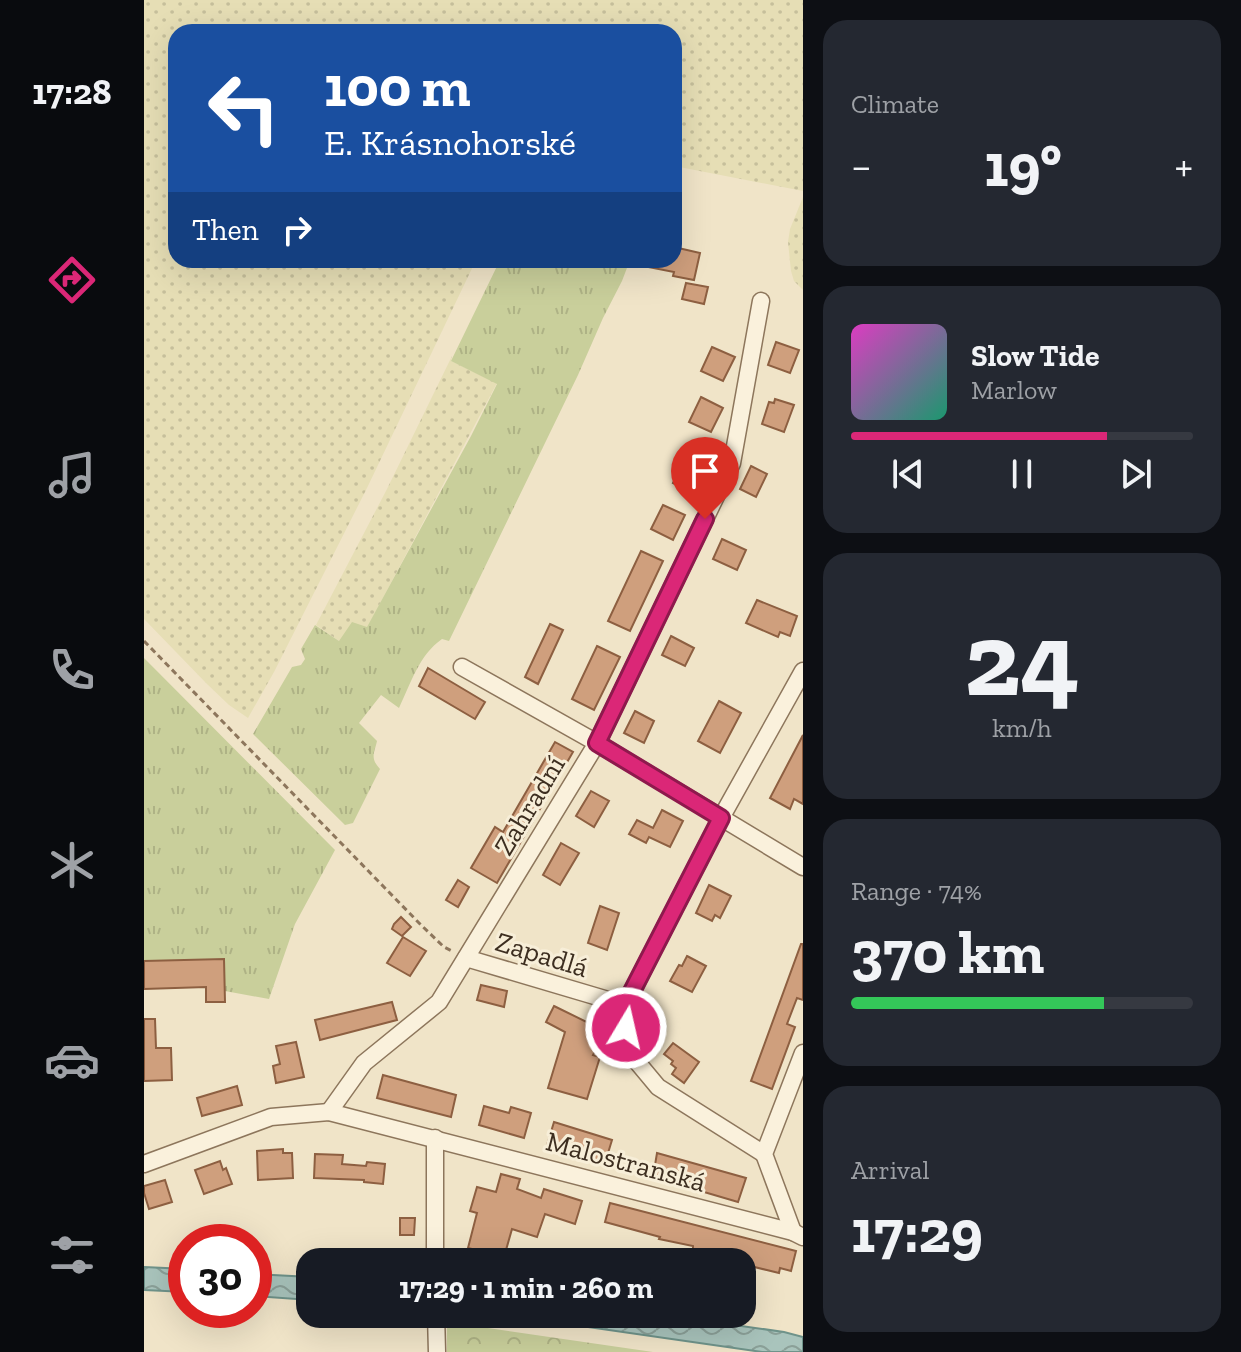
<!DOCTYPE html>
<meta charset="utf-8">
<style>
:root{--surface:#171b24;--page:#242831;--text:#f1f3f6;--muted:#9ea1a6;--line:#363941;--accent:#db2777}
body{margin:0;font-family:"Zilla Slab",serif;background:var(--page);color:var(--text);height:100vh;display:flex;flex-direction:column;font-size:30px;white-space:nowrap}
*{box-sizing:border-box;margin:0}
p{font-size:26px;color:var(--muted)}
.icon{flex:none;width:44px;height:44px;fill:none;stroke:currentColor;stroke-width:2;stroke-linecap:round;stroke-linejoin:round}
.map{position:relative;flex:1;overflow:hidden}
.panel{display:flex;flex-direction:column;gap:20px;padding:20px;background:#0d0f14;width:438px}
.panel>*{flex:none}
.top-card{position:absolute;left:24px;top:24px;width:514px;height:244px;border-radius:24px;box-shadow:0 8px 32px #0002;background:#1a4fa0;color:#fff;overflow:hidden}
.speed{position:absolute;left:24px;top:1224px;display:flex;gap:16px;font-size:40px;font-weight:700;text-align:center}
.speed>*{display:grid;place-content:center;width:104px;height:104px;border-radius:50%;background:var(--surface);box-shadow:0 8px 32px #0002;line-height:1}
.speed .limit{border:12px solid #d22;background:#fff;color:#111}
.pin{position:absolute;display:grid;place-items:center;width:68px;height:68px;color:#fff;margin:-82px -34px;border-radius:50% 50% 50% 0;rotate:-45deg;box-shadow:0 0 8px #0007}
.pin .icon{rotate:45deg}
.me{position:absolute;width:88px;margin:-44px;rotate:9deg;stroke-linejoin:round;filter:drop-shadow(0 0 6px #0008)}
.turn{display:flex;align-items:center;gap:28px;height:168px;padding:0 24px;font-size:36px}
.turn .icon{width:104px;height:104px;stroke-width:2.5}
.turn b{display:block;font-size:56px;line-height:68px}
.then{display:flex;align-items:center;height:76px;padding:0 24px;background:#0003;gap:16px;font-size:30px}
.big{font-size:60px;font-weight:700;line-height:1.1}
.panel .card{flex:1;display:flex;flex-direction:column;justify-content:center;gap:12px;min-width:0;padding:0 28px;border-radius:24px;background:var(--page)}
.panel .dial{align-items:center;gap:0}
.dial b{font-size:104px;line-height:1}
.song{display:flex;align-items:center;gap:24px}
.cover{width:96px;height:96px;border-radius:12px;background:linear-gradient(135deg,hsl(310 70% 55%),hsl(160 70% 35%))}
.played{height:8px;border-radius:4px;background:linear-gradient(90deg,var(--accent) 75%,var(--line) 75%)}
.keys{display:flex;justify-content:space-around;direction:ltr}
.heat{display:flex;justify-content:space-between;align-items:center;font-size:44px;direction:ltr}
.charge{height:12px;border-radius:6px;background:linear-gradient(90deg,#34c759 74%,var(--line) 0)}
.trip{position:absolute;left:152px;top:1248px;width:460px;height:80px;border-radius:24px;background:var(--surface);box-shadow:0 8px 32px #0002;font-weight:700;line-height:80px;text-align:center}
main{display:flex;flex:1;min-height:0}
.tabs{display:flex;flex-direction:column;width:144px;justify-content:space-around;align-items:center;background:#090b0e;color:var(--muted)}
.tabs .icon{width:56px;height:56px}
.tabs .on{color:var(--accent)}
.tabs b{font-size:36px;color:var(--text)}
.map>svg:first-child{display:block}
.farmland{fill:url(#farmland-dots)}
.grass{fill:url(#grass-tufts)}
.forest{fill:url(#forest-crowns)}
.water{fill:url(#water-waves);stroke:#6f938a;stroke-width:2}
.building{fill:#cf9f7d;stroke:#8d5f41;stroke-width:2}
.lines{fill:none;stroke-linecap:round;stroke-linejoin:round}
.street-casing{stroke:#8d765c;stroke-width:19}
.path{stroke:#8d765c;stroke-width:3;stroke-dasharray:6 4;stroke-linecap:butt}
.street{stroke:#faf1dc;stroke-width:16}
.route-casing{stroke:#8e194d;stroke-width:20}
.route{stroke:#db2777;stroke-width:14}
.labels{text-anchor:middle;stroke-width:6;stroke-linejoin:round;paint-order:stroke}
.street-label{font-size:28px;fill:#3d2e20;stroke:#f7eed8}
</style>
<main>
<nav class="tabs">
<b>17:28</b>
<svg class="icon on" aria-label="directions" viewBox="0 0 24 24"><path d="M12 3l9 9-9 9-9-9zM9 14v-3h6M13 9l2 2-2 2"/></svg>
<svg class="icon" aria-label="music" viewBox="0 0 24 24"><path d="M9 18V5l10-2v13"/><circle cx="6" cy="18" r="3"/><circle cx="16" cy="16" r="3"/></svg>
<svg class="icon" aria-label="phone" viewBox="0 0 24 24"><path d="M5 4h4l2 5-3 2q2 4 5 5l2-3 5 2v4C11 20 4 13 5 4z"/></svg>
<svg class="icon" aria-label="climate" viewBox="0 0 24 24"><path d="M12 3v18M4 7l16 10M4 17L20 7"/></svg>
<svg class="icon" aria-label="car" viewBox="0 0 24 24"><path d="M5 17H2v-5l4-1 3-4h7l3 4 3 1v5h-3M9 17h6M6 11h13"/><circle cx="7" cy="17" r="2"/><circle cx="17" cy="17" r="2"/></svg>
<svg class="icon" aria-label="filters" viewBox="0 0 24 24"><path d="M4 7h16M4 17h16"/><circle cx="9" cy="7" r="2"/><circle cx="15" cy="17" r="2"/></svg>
</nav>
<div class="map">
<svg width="659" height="1352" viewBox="0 0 659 1352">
<defs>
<pattern id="farmland-dots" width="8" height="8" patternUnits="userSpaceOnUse" patternTransform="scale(2)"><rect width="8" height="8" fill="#e6deb5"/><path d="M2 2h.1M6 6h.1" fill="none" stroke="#c6bf9b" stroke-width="1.8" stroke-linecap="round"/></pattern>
<pattern id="grass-tufts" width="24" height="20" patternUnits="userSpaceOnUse" patternTransform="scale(2)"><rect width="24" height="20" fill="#c9cf9b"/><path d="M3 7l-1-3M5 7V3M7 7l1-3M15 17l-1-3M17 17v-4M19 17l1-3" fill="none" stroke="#aeb285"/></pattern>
<pattern id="forest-crowns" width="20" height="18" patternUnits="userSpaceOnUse" patternTransform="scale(2)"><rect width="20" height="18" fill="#c9cf9b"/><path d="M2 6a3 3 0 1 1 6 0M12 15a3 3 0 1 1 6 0" fill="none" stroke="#aeb285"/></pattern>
<pattern id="water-waves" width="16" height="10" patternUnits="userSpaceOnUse" patternTransform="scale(2)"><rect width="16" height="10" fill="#a9c4bc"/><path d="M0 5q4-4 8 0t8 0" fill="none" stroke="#8ba098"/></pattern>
</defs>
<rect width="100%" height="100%" fill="#f0e4c8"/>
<g class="farmland">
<polygon points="0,0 659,0 659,191 530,166 530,32 32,32 32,260 332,260 223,488 130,672 104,718 85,705 63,684 0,619"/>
<polygon points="659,197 659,290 650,281 647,271 644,242 646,229"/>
<polygon points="308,356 307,361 353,383 223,628 195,641 172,625 243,489"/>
</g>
<g class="grass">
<path d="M356,260H486L478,281L459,318L434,375L305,641L298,639C275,655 267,683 255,708L237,695L215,723L233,741C230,754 226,758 236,769L209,823L201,825L109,734L148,667L157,665L161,659L157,649L171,625L195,641L208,622L223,627L327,436L353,384L307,361Z"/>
<polygon points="0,658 191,850 151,924 125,999 81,991 80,959 0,961"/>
</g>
<polygon class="forest" points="303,1322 509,1352 303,1352"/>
<g class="water">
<polygon points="0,1267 42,1269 42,1292 0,1290"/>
<polygon points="110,1274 166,1277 166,1300 110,1296"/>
<polygon points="354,1314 513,1314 640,1332 659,1337 659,1352 618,1352"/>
</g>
<g class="building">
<polygon points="530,247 556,253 550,280 529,276 530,272 499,266 500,260 530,260"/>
<polygon points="542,283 564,287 560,304 538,299"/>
<polygon points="632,342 655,350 646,373 624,365"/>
<polygon points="568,347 591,357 579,381 557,371"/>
<polygon points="557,397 579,408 567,432 545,422"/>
<polygon points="631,399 650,405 640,432 618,424 625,402 630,403"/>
<polygon points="541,459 563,470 551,494 529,483"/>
<polygon points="607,466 623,474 612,497 596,489"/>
<polygon points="519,505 541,515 529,540 507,529"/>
<polygon points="578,539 602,550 593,570 569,559"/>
<polygon points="497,551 519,561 486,631 464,621"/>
<polygon points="613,600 653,616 646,636 636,632 634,637 602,623"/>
<polygon points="406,624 419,630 394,684 381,677"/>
<polygon points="527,636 550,648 541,666 518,655"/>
<polygon points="453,646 476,657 450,710 428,699"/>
<polygon points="284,668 341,702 331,719 275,686"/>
<polygon points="575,701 597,713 576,753 554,741"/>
<polygon points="491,711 510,721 500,743 480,733"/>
<polygon points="659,735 659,804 650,799 646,809 626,798"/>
<polygon points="411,742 429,752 353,883 327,868 351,827 359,832"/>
<polygon points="447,791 465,801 450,827 432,816"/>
<polygon points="518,810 539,821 526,847 505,837 502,843 485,834 493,820 509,828"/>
<polygon points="417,843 435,853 416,885 399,875"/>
<polygon points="314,880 325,887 314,907 302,900"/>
<polygon points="565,885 587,896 576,918 571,915 568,921 552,913"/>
<polygon points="456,906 475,913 463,950 444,943"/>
<polygon points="257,917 267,927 258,936 248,929 250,924"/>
<polygon points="259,937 282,951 266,976 243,963"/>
<polygon points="657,944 659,944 659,1000 653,998 643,1024 651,1027 628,1089 607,1081"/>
<polygon points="543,956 562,966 548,992 526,981 535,965 538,966"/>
<polygon points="80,959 81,1002 62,1002 62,987 0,989 0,961"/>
<polygon points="337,985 363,991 360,1007 333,1000"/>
<polygon points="248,1002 253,1020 176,1040 171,1020"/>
<polygon points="410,1006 461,1031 449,1055 456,1057 443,1099 404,1088 421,1032 402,1022"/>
<polygon points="0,1019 11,1019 12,1048 27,1048 28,1080 0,1081"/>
<polygon points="152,1042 160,1077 132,1083 129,1066 136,1064 132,1046"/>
<polygon points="529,1043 555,1062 540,1083 528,1074 532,1068 527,1064 529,1061 520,1054"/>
<polygon points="239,1075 312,1095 307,1117 233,1098"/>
<polygon points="93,1086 98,1105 58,1116 53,1098"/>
<polygon points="340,1106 365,1113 367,1107 387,1113 380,1138 335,1125"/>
<polygon points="410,1122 468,1140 461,1163 403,1145"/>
<polygon points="139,1149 139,1153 148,1153 149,1178 114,1180 113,1151"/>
<polygon points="513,1153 602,1178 594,1202 509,1177"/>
<polygon points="171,1154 199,1155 198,1164 222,1166 223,1162 241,1164 239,1184 220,1182 220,1180 170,1178"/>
<polygon points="76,1161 79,1170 82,1168 88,1184 60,1194 51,1170"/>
<polygon points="357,1174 376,1179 373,1189 397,1198 400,1189 438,1201 431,1224 401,1214 393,1237 368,1229 360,1257 324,1248 333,1213 326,1211 333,1187 352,1192"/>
<polygon points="21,1180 28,1202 5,1209 0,1193 0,1186"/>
<polygon points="466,1203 652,1251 647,1271 636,1268 635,1273 598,1264 598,1261 549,1249 549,1246 515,1239 516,1237 461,1222"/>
<polygon points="256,1218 271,1218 270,1235 256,1235"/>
</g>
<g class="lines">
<g class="street-casing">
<g id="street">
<polyline points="318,667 453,743 659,867"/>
<polyline points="322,958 481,1005 484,1051 514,1087 620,1154"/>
<polyline points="481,1005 577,818 659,671"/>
<polyline points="185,1112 220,1063 295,1002 453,743 588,463 617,301"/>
<polyline points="291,1138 291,1262"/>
<polyline points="0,1164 127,1117 185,1112 649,1232 659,1237"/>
<polyline points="649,1232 620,1154 659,1053"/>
<polyline points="292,1314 293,1352"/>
</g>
</g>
<polyline class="path" points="0,641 278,926 300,947 308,951"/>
<use href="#street" class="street"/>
</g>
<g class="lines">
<g class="route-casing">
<polyline id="route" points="482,1028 481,1005 577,818 453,743 561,519"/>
</g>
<use href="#route" class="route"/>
</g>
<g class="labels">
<g class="street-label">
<text transform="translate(385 805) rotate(-59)" y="10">Zahradní</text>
<text transform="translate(398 954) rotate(17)" y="10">Zapadlá</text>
<text transform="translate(482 1161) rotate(15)" y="10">Malostranská</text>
</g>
</g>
</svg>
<div class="speed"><div class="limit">30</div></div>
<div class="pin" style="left:561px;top:519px;background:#d93025"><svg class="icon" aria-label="arrive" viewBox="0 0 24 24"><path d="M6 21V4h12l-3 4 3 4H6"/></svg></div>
<svg class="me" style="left:482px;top:1028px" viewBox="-20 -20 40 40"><circle r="17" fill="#db2777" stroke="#fff" stroke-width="3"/><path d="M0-11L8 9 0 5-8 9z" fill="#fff"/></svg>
<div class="trip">17:29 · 1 min · 260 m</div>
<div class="top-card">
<div class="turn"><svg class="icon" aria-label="left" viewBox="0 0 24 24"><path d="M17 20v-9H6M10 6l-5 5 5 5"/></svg><div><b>100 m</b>E. Krásnohorské</div></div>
<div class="then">Then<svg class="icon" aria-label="right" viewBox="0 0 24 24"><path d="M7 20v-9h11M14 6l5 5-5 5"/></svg></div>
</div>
</div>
<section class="panel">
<div class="card"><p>Climate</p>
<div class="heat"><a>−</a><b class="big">19°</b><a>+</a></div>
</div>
<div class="card">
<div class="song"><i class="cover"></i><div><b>Slow Tide</b><p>Marlow</p></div></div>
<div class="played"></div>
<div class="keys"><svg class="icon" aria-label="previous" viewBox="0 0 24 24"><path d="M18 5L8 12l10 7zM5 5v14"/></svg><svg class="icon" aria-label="pause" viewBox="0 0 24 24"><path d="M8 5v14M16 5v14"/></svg><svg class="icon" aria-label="next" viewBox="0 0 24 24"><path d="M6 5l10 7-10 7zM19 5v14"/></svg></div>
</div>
<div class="card dial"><b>24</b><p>km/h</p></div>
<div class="card"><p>Range · 74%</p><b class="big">370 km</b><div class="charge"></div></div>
<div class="card"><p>Arrival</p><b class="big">17:29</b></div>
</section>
</main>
